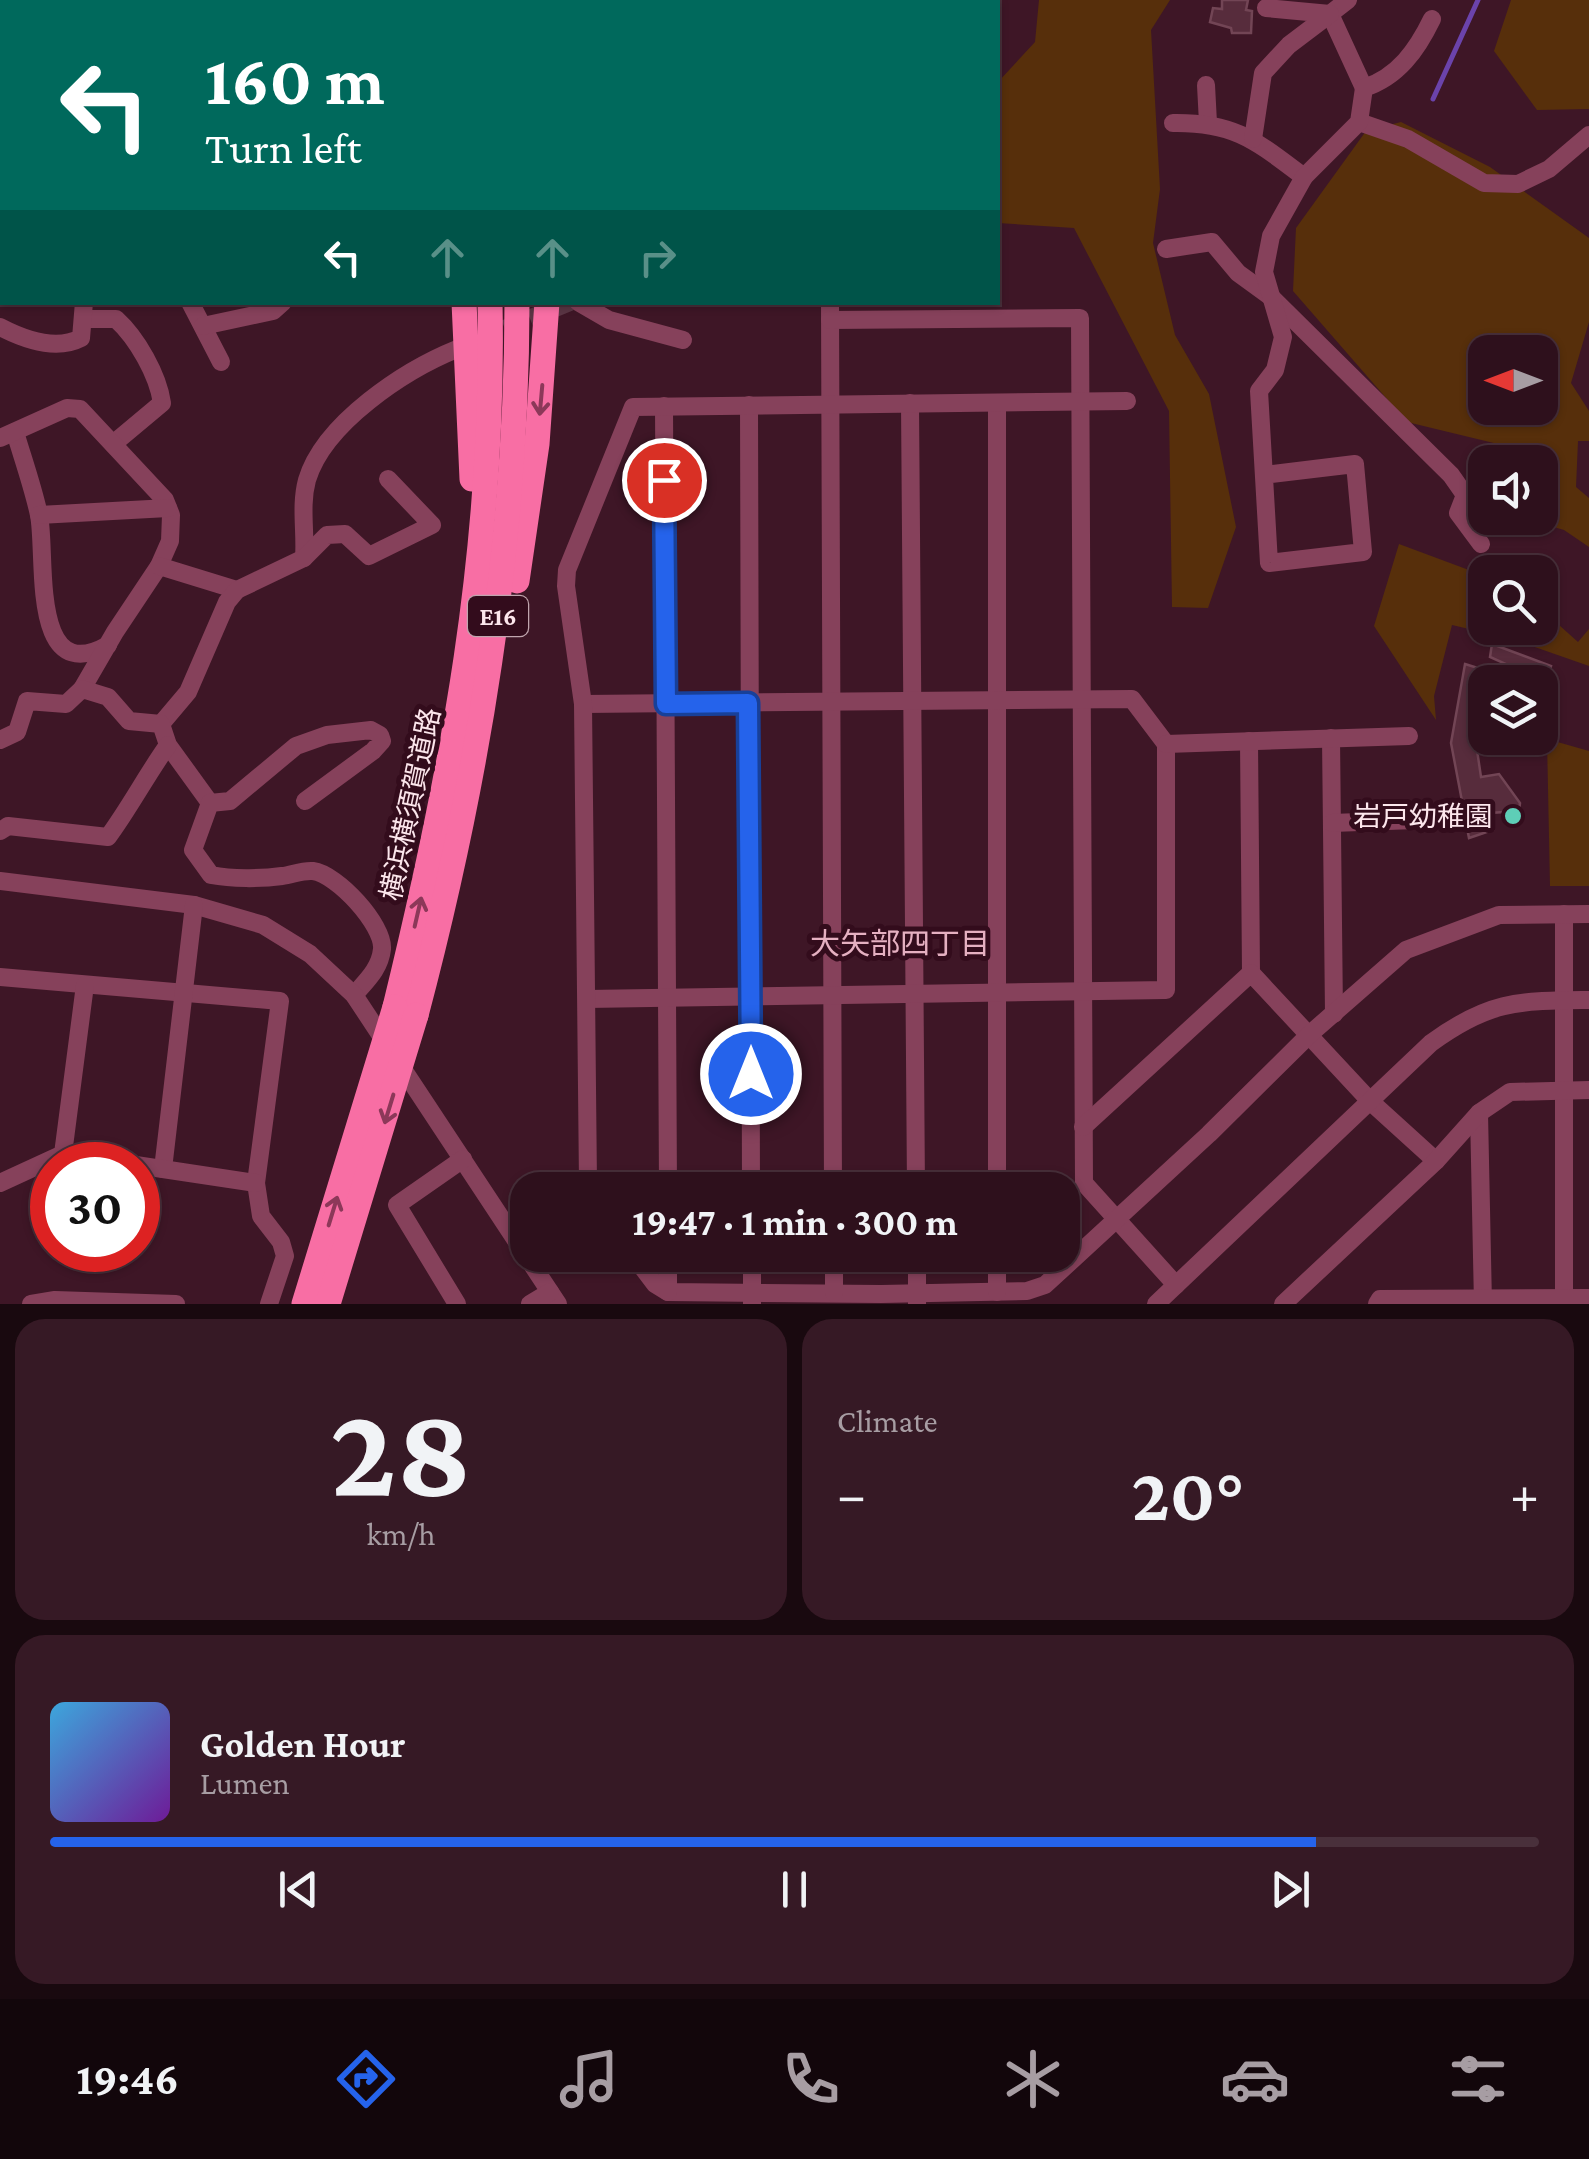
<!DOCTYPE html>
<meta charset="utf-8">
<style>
:root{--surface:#2e101c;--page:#361925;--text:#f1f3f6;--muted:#a79da3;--line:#49303b;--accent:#2563eb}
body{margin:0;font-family:"Crimson Pro","Noto Sans JP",serif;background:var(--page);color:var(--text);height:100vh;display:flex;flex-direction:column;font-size:38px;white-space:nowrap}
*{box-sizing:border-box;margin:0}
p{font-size:32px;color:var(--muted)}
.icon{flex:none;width:55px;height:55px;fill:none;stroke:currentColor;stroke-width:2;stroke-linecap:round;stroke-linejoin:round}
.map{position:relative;height:1304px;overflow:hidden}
.panel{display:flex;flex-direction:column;gap:15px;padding:15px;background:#19090f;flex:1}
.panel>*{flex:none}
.banner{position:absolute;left:0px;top:0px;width:1000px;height:305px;box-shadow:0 2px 8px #0004,0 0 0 2px var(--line);background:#00695c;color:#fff;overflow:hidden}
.needle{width:65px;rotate:270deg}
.controls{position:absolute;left:1468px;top:335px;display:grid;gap:20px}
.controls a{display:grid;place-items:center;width:90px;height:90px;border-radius:20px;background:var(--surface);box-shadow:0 2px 8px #0004,0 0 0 2px var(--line);font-size:50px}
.speed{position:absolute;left:30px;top:1142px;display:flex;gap:20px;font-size:50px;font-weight:700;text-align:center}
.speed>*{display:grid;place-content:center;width:130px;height:130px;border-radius:50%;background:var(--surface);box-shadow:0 2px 8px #0004,0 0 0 2px var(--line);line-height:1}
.speed .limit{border:15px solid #d22;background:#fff;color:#111}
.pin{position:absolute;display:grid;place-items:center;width:85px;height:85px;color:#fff;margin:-42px;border:5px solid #fff;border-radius:50%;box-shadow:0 2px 10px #0007}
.me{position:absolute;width:110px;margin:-55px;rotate:0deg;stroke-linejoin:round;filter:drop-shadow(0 0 8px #0008)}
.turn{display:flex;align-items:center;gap:35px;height:210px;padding:0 40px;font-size:45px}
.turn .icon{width:130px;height:130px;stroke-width:2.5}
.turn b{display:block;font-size:70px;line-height:85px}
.lanes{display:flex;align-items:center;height:95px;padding:0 40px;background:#0003;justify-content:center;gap:50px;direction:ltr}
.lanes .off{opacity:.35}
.big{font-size:75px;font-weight:700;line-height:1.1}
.panel .widget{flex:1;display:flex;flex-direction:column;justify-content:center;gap:15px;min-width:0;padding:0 35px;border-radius:30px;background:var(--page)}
.panel .dial{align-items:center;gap:0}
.dial b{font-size:130px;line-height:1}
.song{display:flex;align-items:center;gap:30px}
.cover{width:120px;height:120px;border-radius:15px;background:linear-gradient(135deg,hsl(200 70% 55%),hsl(280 70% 35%))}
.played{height:10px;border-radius:5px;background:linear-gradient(90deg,var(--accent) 85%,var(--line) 85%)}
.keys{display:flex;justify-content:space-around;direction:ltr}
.heat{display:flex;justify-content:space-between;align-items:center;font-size:55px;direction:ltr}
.panel .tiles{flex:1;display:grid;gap:15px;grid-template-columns:1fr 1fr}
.widget:last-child{grid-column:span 2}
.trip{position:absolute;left:510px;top:1172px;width:570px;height:100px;border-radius:30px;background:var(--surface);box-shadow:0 2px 8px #0004,0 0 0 2px var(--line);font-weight:700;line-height:100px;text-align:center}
.tabs{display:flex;height:160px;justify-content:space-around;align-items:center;background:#12060b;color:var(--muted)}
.tabs .icon{width:70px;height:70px}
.tabs .selected{color:var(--accent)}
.tabs b{font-size:45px;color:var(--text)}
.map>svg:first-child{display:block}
.green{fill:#572f0b;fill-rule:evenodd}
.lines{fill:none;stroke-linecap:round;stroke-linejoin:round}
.stream{stroke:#6b43ab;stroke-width:5}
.building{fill:#572c3c;stroke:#724555;stroke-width:2.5}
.minor-tunnel{stroke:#5a3544;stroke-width:18;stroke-dasharray:18 9;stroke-linecap:butt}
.minor{stroke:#86415b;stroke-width:18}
.highway{stroke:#f86ea4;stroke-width:25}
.highway-bridge{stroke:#f86ea4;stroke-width:25}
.oneway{stroke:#8c3859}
.route-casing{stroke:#184099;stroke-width:25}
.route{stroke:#2563eb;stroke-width:18}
.poi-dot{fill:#5eceb7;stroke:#330c1c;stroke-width:4}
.labels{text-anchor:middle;stroke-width:10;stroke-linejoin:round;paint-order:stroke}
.shield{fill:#330c1c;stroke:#c0a5ae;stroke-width:2.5}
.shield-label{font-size:25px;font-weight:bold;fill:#fce6ec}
.street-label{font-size:28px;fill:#fce6ec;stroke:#330c1c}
.poi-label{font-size:28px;fill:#fce6ec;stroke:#330c1c;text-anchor:end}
.neighbourhood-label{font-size:30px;fill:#e5b0c1;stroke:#330c1c}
</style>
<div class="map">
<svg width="1589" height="1304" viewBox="0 0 1589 1304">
<rect width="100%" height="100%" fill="#3e1626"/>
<g class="green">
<polygon points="1039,0 1170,0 1151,30 1160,189 1153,243 1175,335 1209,394 1236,527 1208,608 1172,607 1169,411 1074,228 998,223 998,82 1035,42"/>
<polygon points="1511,0 1589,0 1589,109 1537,110 1494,51"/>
<path d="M1401,122L1490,167L1589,238V322L1571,383L1589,411V441H1578L1576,487L1589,498V547L1564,530L1522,518H1540V462H1501L1502,445L1407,422L1293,291L1296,228L1366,131ZM1485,352H1540V408H1485Z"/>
<polygon points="1399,544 1485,576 1485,628 1540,628 1540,608 1578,642 1589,629 1589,666 1512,639 1452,625 1434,696 1436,720 1374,626"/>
<polygon points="1547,739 1589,751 1589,886 1550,886"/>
</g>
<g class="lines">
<polyline class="stream" points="1433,99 1478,0"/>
</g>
<g class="building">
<polygon points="1222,0 1248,0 1246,10 1252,11 1251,33 1232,33 1231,28 1210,22 1213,8 1222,9"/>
<polygon points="1492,644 1551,666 1546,682 1490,657"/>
<polygon points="1465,664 1481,669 1485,680 1485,706 1477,750 1481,777 1499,774 1520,803 1519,811 1490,813 1493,830 1469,838 1451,743"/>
</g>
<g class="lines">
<polyline class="minor-tunnel" points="480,339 570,302"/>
<g class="minor">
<polyline points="632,0 633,2"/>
<polyline points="1348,0 1330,14 1364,88"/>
<polyline points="22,2 22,0"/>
<polyline points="873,2 875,0"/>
<polyline points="991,2 993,0"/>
<polyline points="1206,85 1208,123"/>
<polyline points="1359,122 1408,139 1484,183 1518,184 1549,169 1589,135"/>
<path d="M1173,123C1235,122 1256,141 1304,177"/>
<polyline points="0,126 2,125"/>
<polyline points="1253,139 1263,73 1289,45 1330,14 1266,8"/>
<polyline points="0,235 2,238"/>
<polyline points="1166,249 1212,242 1238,273 1271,297 1451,475 1465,495 1458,513 1481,544"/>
<polyline points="190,302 221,362"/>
<polyline points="578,302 609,320 683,340"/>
<polyline points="830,302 833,1190"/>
<path d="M83,319H116C137,338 158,375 162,403L113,444"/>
<polyline points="830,320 1080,318 1084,1183 1176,1285"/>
<polyline points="203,326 273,311 283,302"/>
<path d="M0,327C25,340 56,351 81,338L84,302"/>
<polyline points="910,403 916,1190"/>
<polyline points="997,403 997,1190"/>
<polyline points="749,405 751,1190"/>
<polyline points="664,406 668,1190"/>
<path d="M15,432C23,459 33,487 39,515C47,556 29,689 108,645"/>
<polyline points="0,438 67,408 80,409 165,500 171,515 170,541 159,566 115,632 82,689"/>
<path d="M1264,475L1355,464L1363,552L1269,563L1259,391L1275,370L1283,337L1264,272L1271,236L1304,177L1359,122L1364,88C1398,77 1417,50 1432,19"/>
<polyline points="39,515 168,508"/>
<path d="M304,558C306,532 300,506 307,480C324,423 405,370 457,349"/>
<polyline points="159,566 237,590"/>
<polyline points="583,704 1132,699 1166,744 1166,990 587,999"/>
<polyline points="161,724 188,692 227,602 237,590 304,558 327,535 345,534 369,556 432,525 388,479"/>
<polyline points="1331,738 1334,1014"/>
<polyline points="0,740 17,732 27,701 66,704 82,689 108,697 129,721 161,724 168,745 210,803"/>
<polyline points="1249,741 1251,973"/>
<polyline points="1166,744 1409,736"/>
<path d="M305,801L373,751L382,741L380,735L371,730L327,735L296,746L230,801L210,803L193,850L211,875C232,879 260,879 282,876C292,875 302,870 313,871C337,874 384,925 382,949C380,969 366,981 354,995"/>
<polyline points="1332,823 1415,820"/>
<path d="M0,831L8,826L108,837C130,807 146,776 168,745"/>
<polyline points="0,881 194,905 263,925 310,954 354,995 558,1304"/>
<polyline points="1564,914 1564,1304"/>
<polyline points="0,977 280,1001 256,1183 261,1216 281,1242 285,1256 269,1304"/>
<polyline points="1479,1113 1483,1304"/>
<polyline points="1083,1127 1251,973 1371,1102 1436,1161"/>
<polyline points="63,1154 85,985"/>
<polyline points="163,1169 194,905"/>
<polyline points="0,1183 63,1154 256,1183"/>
<polyline points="592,1190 588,1183 583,704 566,586 567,570 633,407 1127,401"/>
<polyline points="633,1255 655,1284 668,1292 881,1294 1027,1291 1045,1285 1209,1134 1310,1034 1406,950 1499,915 1589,914"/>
<polyline points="668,1255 668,1292"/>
<polyline points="752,1255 752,1304"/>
<polyline points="834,1255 834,1293"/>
<polyline points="917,1255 917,1304"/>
<polyline points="997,1292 997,1255"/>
<polyline points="31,1304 55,1300 176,1304"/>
<polyline points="457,1304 397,1205 463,1159"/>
<polyline points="530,1304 550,1292"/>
<path d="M1156,1304L1431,1043C1490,1000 1518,1001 1589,1000"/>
<polyline points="1283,1304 1436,1161 1479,1113 1510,1092 1589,1090"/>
<polyline points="1377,1304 1380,1299 1589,1298"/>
</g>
<g class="highway">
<polyline points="422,0 422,2"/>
<polyline points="461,0 461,2"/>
<polyline points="490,0 490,2"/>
<polyline points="527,0 528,2"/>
<polyline points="464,302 472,479"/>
<polyline points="517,581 537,444 547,302"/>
<path d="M395,1007C453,770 495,548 490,302"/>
<path d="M416,1015C478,781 517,545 517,302"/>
</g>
<g class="highway-bridge">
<polyline points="304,1304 395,1007"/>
<polyline points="328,1304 416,1015"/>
</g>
</g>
<defs><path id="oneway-shaft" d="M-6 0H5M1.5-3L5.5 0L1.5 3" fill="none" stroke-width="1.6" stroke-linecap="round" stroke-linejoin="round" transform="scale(2.5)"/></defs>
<g class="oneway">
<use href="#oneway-shaft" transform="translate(541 400) rotate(95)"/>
<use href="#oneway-shaft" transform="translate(418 912) rotate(-77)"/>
<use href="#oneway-shaft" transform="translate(389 1109) rotate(107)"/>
<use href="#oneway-shaft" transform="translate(333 1211) rotate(-73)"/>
</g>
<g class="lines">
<g class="route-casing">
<polyline id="route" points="664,480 666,704 748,703 751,1074"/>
</g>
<use href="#route" class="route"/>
</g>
<circle class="poi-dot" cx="1513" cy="816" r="10"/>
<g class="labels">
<rect class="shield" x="468" y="596" width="60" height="40" rx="8"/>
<g class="shield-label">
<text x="498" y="625">E16</text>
</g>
<g class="street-label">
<text transform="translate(410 804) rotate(-78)" y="10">横浜横須賀道路</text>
</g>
<g class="poi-label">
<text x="1493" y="826">岩戸幼稚園</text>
</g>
<g class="neighbourhood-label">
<text x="900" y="954">大矢部四丁目</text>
</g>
</g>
</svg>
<div class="controls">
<a><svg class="needle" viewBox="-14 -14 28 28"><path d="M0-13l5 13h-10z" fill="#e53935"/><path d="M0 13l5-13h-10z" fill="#a79da3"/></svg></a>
<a><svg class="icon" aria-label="sound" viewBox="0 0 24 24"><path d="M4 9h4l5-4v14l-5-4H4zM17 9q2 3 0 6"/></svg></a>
<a><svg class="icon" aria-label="search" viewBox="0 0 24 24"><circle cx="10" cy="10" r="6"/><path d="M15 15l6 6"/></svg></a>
<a><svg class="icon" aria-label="layers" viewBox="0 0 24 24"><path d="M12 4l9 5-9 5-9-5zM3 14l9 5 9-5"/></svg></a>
</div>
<div class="speed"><div class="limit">30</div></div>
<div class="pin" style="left:664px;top:480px;background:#d93025"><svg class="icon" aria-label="arrive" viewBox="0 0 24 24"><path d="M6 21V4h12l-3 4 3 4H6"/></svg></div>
<svg class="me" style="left:751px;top:1074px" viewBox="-20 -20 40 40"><circle r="17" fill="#2563eb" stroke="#fff" stroke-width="3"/><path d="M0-11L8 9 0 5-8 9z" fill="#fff"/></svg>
<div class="trip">19:47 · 1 min · 300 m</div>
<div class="banner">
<div class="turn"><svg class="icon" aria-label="left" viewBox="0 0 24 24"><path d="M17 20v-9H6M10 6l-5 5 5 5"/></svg><div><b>160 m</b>Turn left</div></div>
<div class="lanes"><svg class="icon" aria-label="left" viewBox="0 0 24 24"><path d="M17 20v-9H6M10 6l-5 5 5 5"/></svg><svg class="icon off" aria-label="ahead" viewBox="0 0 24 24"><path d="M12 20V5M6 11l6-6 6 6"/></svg><svg class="icon off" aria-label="ahead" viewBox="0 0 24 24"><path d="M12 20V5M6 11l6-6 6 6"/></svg><svg class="icon off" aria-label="right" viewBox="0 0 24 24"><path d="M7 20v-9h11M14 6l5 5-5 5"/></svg></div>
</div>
</div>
<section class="panel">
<div class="tiles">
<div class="widget dial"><b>28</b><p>km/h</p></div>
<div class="widget"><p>Climate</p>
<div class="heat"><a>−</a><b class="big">20°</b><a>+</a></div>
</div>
<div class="widget">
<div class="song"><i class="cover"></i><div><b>Golden Hour</b><p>Lumen</p></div></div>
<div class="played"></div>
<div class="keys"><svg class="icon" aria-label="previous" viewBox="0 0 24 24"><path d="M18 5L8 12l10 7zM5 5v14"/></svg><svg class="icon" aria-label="pause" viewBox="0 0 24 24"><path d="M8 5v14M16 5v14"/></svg><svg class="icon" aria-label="next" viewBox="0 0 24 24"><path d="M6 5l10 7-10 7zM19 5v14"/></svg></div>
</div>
</div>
</section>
<nav class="tabs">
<b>19:46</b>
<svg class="icon selected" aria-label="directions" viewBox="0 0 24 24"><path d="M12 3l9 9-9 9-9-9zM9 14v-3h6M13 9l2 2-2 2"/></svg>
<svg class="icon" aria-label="music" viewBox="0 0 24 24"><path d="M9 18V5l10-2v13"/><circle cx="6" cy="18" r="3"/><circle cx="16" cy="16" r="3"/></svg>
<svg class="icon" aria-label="phone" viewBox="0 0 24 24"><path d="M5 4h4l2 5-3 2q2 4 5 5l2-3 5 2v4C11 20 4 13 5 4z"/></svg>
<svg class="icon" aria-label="climate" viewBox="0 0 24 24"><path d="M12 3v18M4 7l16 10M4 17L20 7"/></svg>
<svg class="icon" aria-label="car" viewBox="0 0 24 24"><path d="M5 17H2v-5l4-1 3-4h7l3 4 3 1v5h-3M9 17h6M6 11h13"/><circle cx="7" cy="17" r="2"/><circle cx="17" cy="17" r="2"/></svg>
<svg class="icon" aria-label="filters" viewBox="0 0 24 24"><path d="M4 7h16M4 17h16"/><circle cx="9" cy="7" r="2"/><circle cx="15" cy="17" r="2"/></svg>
</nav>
